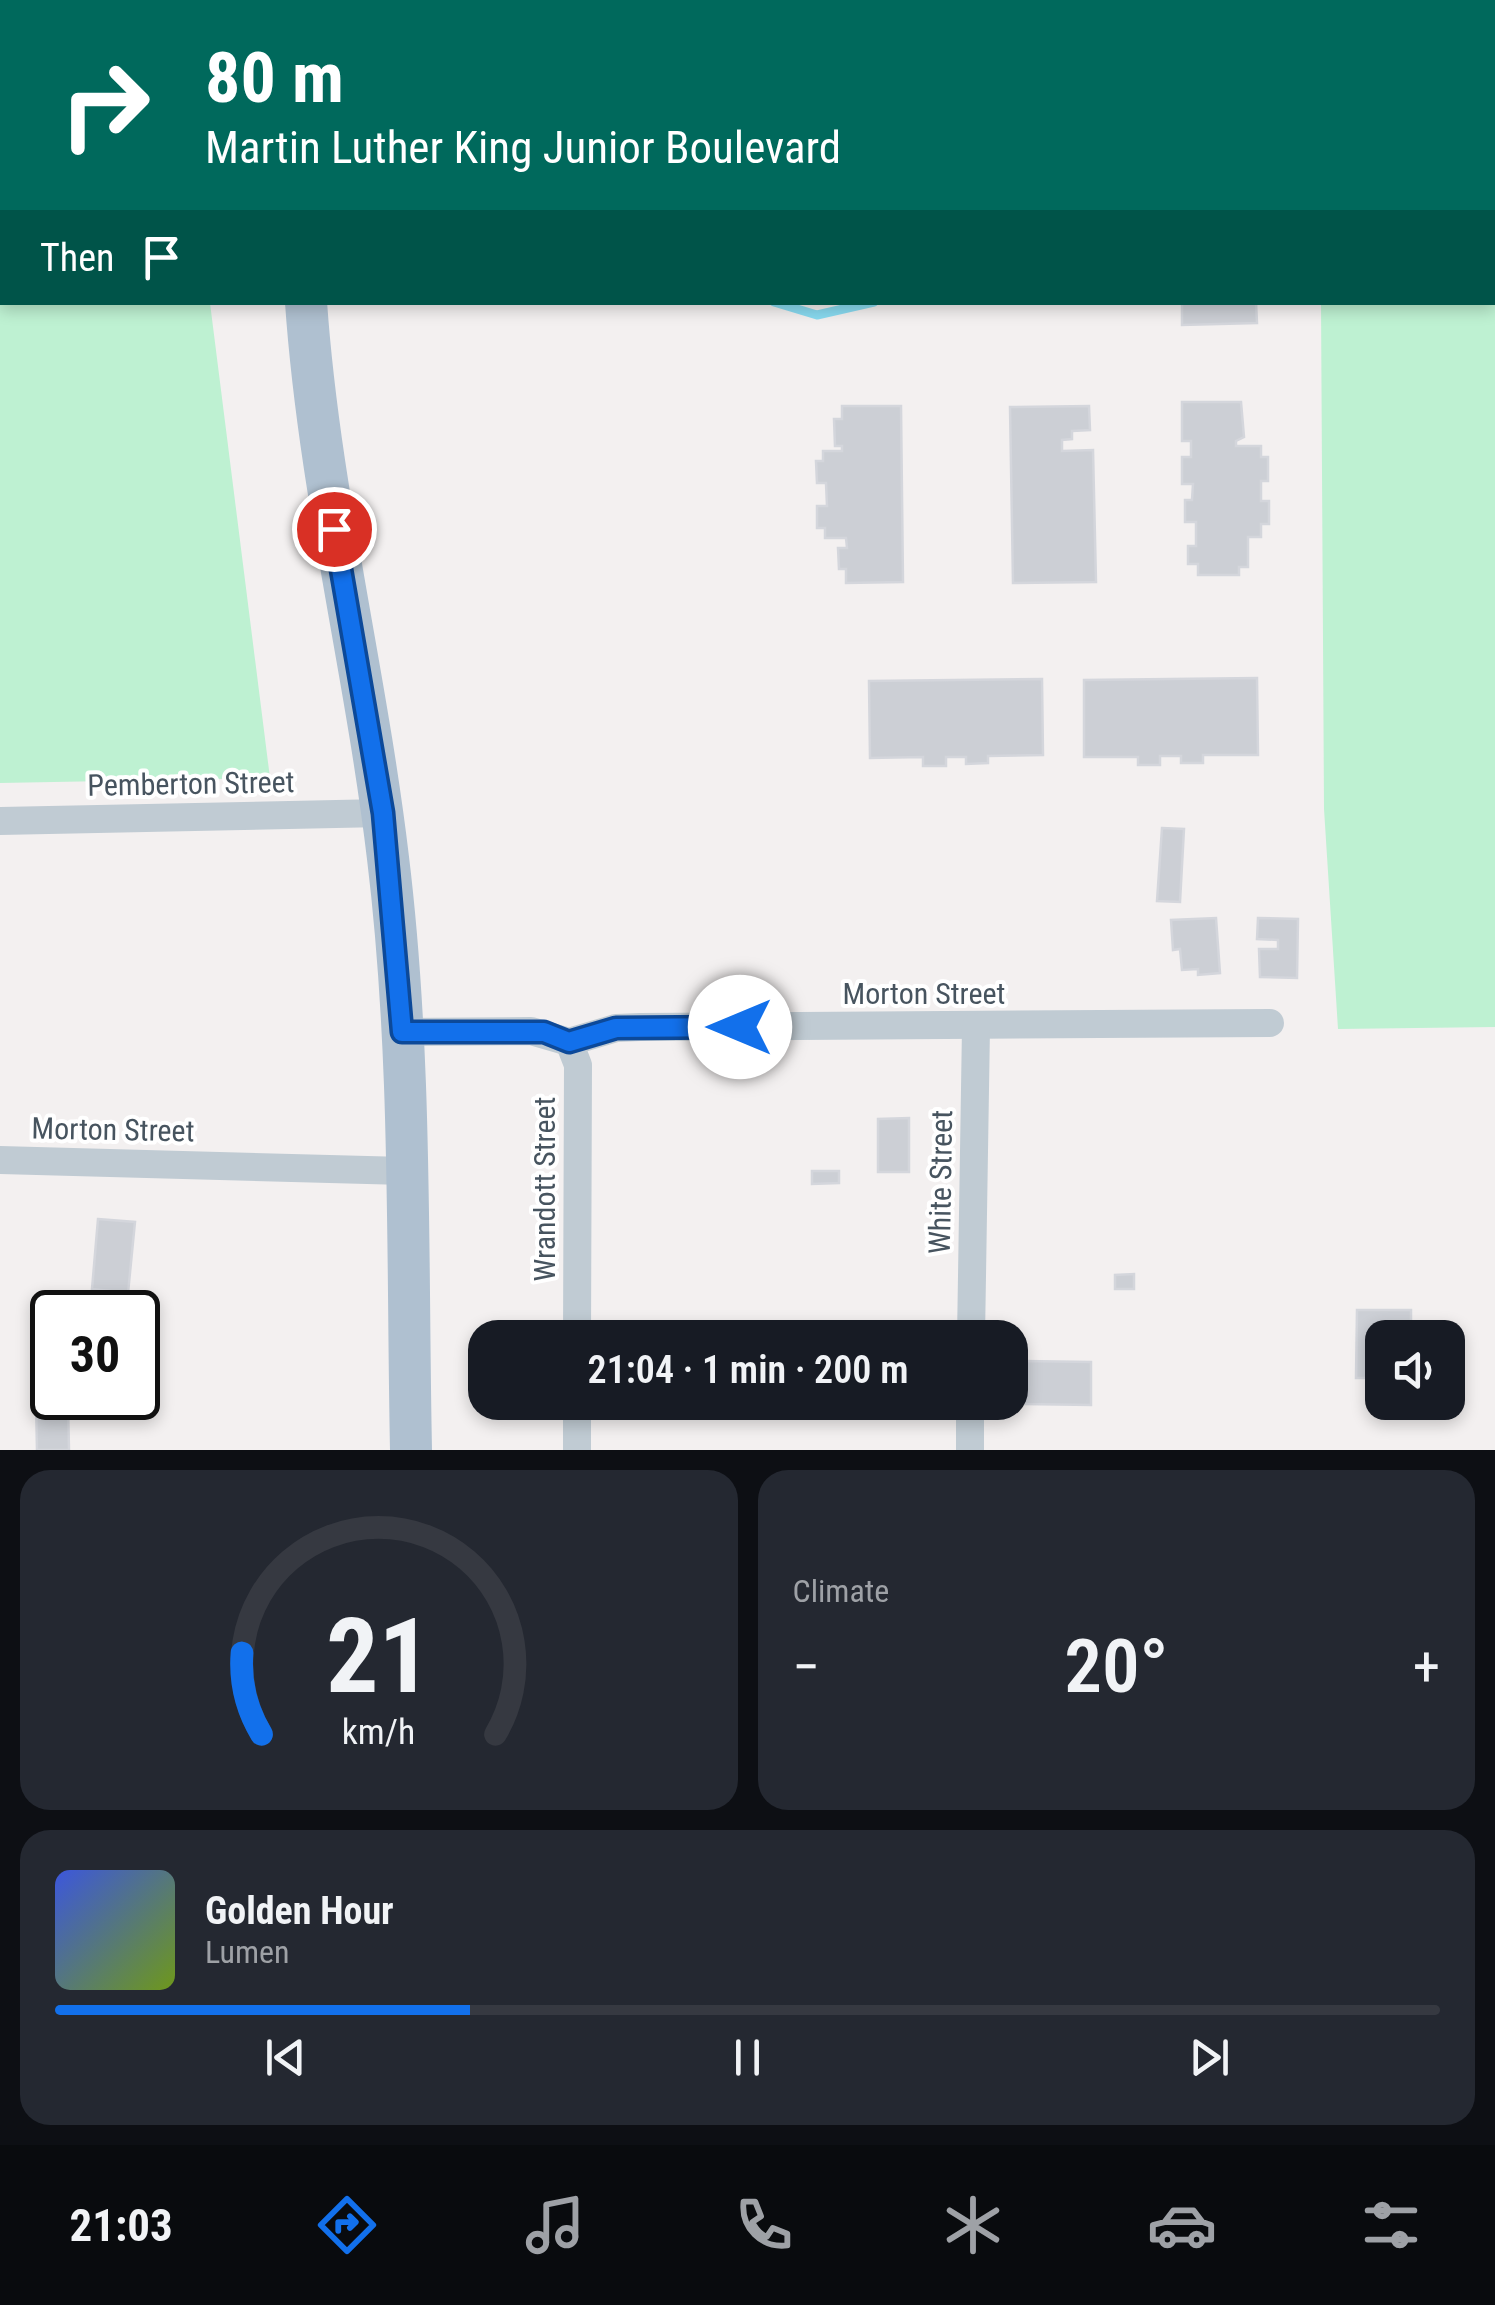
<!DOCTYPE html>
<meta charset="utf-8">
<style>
:root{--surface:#171b24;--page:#242831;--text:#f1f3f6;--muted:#9ea1a6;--line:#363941;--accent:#1270eb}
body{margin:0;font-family:"Roboto Condensed",sans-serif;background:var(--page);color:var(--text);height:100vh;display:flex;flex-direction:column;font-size:38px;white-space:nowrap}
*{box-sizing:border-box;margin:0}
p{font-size:32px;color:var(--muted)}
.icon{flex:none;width:55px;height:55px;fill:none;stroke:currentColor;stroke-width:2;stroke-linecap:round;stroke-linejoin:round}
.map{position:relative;height:1450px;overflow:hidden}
.sheet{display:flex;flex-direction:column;gap:20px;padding:20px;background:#0d0f14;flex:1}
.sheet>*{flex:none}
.hud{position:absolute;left:0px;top:0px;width:1495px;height:305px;box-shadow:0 5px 15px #0003;background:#00695c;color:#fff;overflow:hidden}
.fabs{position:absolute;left:1365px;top:1320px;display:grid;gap:20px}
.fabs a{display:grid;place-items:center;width:100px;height:100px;border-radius:20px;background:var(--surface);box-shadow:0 5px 15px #0003;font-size:50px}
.speed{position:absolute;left:30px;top:1290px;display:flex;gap:20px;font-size:50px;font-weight:700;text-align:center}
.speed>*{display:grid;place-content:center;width:130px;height:130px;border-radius:50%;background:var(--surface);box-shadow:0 5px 15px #0003;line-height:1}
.speed .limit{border:5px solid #111;border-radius:15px;background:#fff;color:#111}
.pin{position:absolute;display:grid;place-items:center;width:85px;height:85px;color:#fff;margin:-42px;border:5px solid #fff;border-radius:50%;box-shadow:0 2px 10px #0007}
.me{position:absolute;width:110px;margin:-55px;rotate:270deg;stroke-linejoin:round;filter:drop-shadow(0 0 8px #0008)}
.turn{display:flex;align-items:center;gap:35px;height:210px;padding:0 40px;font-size:45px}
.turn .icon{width:130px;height:130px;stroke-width:2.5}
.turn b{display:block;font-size:70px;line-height:85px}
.then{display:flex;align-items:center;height:95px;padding:0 40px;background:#0003;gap:20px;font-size:38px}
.big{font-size:75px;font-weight:600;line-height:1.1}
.sheet .widget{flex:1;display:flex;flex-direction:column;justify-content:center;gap:15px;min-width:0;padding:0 35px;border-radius:30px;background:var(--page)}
.sheet .dial{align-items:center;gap:0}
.dial svg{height:260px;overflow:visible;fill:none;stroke:var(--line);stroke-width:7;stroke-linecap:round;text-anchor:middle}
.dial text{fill:var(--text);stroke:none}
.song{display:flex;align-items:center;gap:30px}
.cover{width:120px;height:120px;border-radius:15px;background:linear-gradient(135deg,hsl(230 70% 55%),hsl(80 70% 35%))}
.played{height:10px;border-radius:5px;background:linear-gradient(90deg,var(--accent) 30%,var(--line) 30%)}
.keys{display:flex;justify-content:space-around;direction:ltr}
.heat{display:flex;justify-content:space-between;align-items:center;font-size:55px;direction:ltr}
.sheet .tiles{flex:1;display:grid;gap:20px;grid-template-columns:1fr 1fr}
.widget:last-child{grid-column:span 2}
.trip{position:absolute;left:468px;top:1320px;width:560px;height:100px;border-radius:30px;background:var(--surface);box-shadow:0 5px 15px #0003;font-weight:600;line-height:100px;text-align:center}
.tabs{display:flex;height:160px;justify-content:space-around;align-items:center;background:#090b0e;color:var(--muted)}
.tabs .icon{width:70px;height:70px}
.tabs .on{color:var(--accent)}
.tabs b{font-size:45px;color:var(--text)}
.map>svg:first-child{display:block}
.green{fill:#bef1d2}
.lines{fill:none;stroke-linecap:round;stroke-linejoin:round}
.stream{stroke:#89daf0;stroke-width:9}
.building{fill:#cccfd5;stroke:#d4d6dc;stroke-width:2.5}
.street{stroke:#c0cbd3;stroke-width:28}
.primary{stroke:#afc0d0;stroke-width:42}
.route-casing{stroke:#0c4999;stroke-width:25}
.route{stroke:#1270eb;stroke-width:18}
.labels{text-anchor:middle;stroke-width:8;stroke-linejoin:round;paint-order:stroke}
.street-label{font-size:30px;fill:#47545f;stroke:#fff}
</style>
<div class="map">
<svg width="1495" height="1450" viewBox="0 0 1495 1450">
<rect width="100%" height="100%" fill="#f3f0f0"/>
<g class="green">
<polygon points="0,0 118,0 2,2 2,302 210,303 270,778 0,783"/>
<polygon points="1319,0 1495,0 1495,1027 1338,1029 1324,809 1321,303 1492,302 1492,2"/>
</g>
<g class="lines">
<g class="stream">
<polyline points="452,0 455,2"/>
<polyline points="1492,115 1495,117"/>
<polyline points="774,302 817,315 874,302"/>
</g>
</g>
<g class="building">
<polygon points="1182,302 1256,302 1257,323 1182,325"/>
<polygon points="1182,402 1241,402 1244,437 1236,441 1236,446 1261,446 1261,457 1268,457 1268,481 1261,481 1261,501 1269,501 1269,524 1261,524 1261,537 1248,537 1248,567 1239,567 1239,575 1198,575 1198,564 1188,564 1188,546 1196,546 1196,522 1185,522 1185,500 1192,500 1193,484 1182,484 1182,457 1191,457 1191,441 1182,441"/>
<polygon points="842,406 901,406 903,582 846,583 846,569 839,569 838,548 847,548 846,538 825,538 825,528 817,528 817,506 827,506 826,483 817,483 816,461 823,461 823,451 842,451 842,446 835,446 834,419 842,419"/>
<polygon points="1089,406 1090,430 1072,431 1072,439 1062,440 1062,451 1093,450 1096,582 1013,583 1010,407"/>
<polygon points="1257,678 1258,755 1203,755 1203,763 1181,763 1181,756 1160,756 1160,765 1138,765 1138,757 1084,757 1084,680"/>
<polygon points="1042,679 1043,755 988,756 988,763 966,764 966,757 946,757 946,766 923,766 923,757 870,758 869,681"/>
<polygon points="1162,828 1184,829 1180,902 1157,901"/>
<polygon points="1216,918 1220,973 1198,975 1198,969 1182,970 1180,949 1173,950 1171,920"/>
<polygon points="1258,918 1298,919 1297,978 1260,977 1259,949 1278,949 1278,940 1257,939"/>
<polygon points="909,1118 909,1172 878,1172 878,1119"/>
<polygon points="812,1171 839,1171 839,1183 812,1184"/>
<polygon points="98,1219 135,1222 128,1293 92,1289"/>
<polygon points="1134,1274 1134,1289 1115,1289 1115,1275"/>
<polygon points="1357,1310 1411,1310 1411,1338 1382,1338 1382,1378 1356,1378"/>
<polygon points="685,1327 686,1338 636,1338 635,1328"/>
<polygon points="1024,1361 1091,1362 1091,1405 1024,1404"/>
<polygon points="637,1402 750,1402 750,1409 637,1411"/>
<polygon points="36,1403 68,1403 69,1450 37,1450"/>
</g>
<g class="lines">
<g class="street">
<polyline points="0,821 383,813"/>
<polyline points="402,1032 531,1031 569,1042 616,1028 640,1027 1270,1023"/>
<polyline points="569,1042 578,1065 577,1338"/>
<polyline points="0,1160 405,1171"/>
<polyline points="971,1338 976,1027"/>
<polyline points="577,1450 577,1402"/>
<polyline points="970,1450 970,1402"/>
</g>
<g class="primary">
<polyline points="297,0 297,2"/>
<path d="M306,302C319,490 366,672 388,858C412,1054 407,1253 411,1450"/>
</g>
</g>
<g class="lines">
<g class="route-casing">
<polyline id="route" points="334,529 383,813 402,1032 544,1032 569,1042 616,1028 740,1027"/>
</g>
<use href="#route" class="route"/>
</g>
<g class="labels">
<g class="street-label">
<text transform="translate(191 784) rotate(-1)" y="10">Pemberton Street</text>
<text x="924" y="1004">Morton Street</text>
<text transform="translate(113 1130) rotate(1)" y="10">Morton Street</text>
<text transform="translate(941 1182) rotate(-89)" y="10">White Street</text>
<text transform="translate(545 1189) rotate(-90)" y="10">Wrandott Street</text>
</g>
</g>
</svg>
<div class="fabs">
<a><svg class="icon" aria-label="sound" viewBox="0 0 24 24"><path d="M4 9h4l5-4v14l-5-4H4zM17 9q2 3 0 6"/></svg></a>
</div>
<div class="speed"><div class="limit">30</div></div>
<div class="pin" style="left:334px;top:529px;background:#d93025"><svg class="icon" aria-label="arrive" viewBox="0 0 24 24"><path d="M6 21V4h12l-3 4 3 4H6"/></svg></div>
<svg class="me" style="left:740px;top:1027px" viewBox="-20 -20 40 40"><circle r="19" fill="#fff"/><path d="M0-13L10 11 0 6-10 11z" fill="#1270eb"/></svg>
<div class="trip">21:04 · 1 min · 200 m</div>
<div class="hud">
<div class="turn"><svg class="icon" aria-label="right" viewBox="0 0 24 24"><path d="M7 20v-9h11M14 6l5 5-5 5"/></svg><div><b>80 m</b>Martin Luther King Junior Boulevard</div></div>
<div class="then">Then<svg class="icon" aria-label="arrive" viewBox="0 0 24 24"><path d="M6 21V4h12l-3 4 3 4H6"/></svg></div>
</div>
</div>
<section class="sheet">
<div class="tiles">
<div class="widget dial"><svg viewBox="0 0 100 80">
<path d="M14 69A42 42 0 1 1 86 69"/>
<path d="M14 69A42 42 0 0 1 8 44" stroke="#1270eb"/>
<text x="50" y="56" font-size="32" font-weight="700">21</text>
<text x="50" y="72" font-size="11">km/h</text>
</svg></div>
<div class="widget"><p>Climate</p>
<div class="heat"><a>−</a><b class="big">20°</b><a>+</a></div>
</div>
<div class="widget">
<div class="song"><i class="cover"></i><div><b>Golden Hour</b><p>Lumen</p></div></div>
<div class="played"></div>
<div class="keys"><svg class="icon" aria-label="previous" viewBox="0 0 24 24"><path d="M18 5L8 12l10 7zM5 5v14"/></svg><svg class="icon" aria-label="pause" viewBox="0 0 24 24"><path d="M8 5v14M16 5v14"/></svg><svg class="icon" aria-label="next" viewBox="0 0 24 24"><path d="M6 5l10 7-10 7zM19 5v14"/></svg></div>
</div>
</div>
</section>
<nav class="tabs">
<b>21:03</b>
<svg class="icon on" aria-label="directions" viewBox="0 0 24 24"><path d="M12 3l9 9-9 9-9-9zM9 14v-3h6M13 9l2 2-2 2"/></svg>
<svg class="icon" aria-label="music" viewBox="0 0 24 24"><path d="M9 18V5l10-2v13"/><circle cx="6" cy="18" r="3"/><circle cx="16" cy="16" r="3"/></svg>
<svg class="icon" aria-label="phone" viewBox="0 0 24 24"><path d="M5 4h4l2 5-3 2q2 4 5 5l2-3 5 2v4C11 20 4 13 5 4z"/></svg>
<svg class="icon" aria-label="climate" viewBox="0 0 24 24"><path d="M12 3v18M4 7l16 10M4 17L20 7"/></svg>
<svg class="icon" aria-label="car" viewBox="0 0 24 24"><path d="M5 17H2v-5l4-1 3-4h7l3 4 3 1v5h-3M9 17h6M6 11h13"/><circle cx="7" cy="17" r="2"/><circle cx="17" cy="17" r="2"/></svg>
<svg class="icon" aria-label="filters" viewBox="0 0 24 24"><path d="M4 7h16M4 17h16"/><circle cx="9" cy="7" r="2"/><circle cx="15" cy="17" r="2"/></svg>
</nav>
